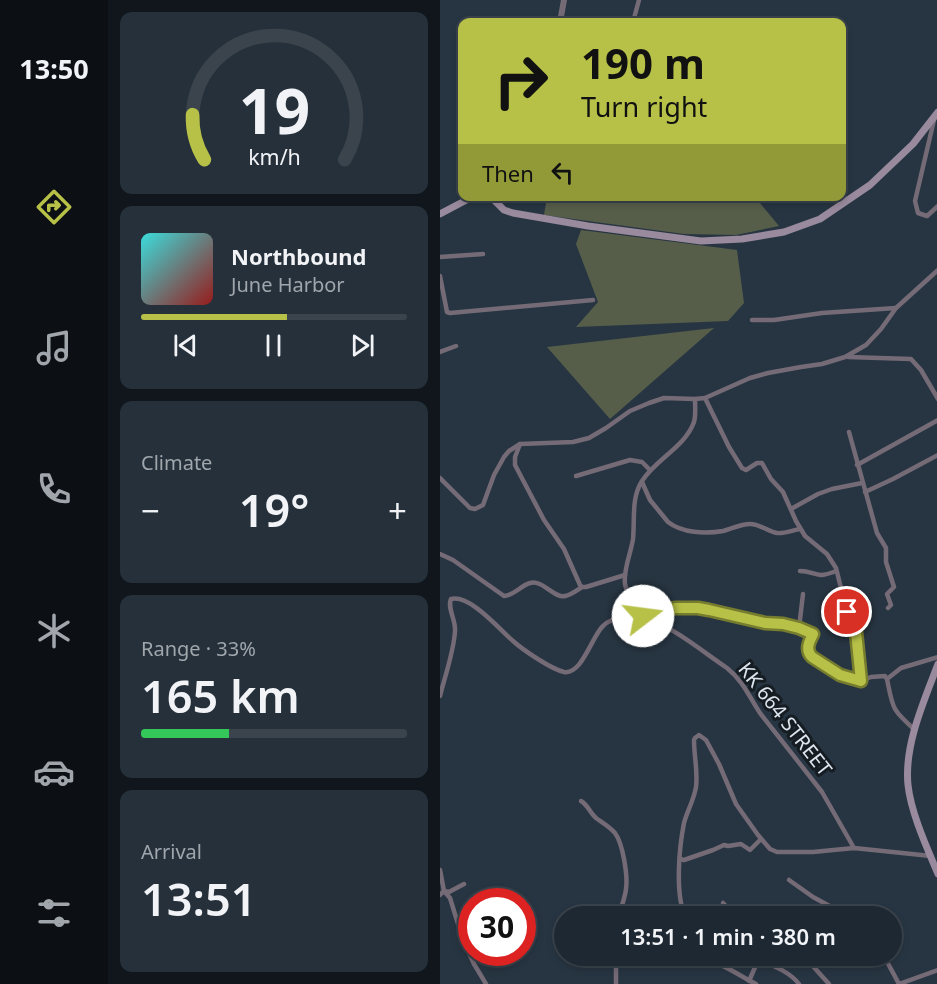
<!DOCTYPE html>
<meta charset="utf-8">
<style>
:root{--surface:#1d2832;--page:#25303a;--text:#f1f3f6;--muted:#a0a6ac;--line:#3b444d;--accent:#b7c147}
body{margin:0;font-family:"Noto Sans",sans-serif;background:var(--page);color:var(--text);height:100vh;display:flex;flex-direction:column;font-size:22px;white-space:nowrap}
*{box-sizing:border-box;margin:0}
p{font-size:20px;color:var(--muted)}
.icon{flex:none;width:33px;height:33px;fill:none;stroke:currentColor;stroke-width:2;stroke-linecap:round;stroke-linejoin:round}
.map{position:relative;flex:1;overflow:hidden}
.drawer{display:flex;flex-direction:column;gap:12px;padding:12px;background:#10161c;width:332px}
.drawer>*{flex:none}
.banner{position:absolute;left:18px;top:18px;width:388px;height:183px;border-radius:12px;box-shadow:0 3px 9px #0003,0 0 0 2px var(--line);background:#b7c147;color:#111;overflow:hidden}
.speed{position:absolute;left:18px;top:888px;display:flex;gap:12px;font-size:30px;font-weight:700;text-align:center}
.speed>*{display:grid;place-content:center;width:78px;height:78px;border-radius:50%;background:var(--surface);box-shadow:0 3px 9px #0003,0 0 0 2px var(--line);line-height:1}
.speed .limit{border:9px solid #d22;background:#fff;color:#111}
.pin{position:absolute;display:grid;place-items:center;width:51px;height:51px;color:#fff;margin:-26px;border:3px solid #fff;border-radius:50%;box-shadow:0 2px 6px #0007}
.me{position:absolute;width:66px;margin:-33px;rotate:75deg;stroke-linejoin:round;filter:drop-shadow(0 0 4px #0008)}
.turn{display:flex;align-items:center;gap:21px;height:126px;padding:0 24px;font-size:27px}
.turn .icon{width:78px;height:78px;stroke-width:2.5}
.turn b{display:block;font-size:42px;line-height:51px}
.then{display:flex;align-items:center;height:57px;padding:0 24px;background:#0003;gap:12px;font-size:22px}
.big{font-size:45px;font-weight:600;line-height:1.1}
.drawer .card{flex:1;display:flex;flex-direction:column;justify-content:center;gap:9px;min-width:0;padding:0 21px;border-radius:12px;background:var(--page)}
.drawer .dial{align-items:center;gap:0}
.dial svg{height:156px;overflow:visible;fill:none;stroke:var(--line);stroke-width:7;stroke-linecap:round;text-anchor:middle}
.dial text{fill:var(--text);stroke:none}
.song{display:flex;align-items:center;gap:18px}
.cover{width:72px;height:72px;border-radius:9px;background:linear-gradient(135deg,hsl(180 70% 55%),hsl(0 70% 35%))}
.played{height:6px;border-radius:3px;background:linear-gradient(90deg,var(--accent) 55%,var(--line) 55%)}
.keys{display:flex;justify-content:space-around;direction:ltr}
.heat{display:flex;justify-content:space-between;align-items:center;font-size:33px;direction:ltr}
.charge{height:9px;border-radius:4px;background:linear-gradient(90deg,#34c759 33%,var(--line) 0)}
.trip{position:absolute;left:114px;top:906px;width:348px;height:60px;border-radius:30px;background:var(--surface);box-shadow:0 3px 9px #0003,0 0 0 2px var(--line);font-weight:600;line-height:60px;text-align:center}
main{display:flex;flex:1;min-height:0}
.menu{display:flex;flex-direction:column;width:108px;justify-content:space-around;align-items:center;background:#0c1014;color:var(--muted)}
.menu .icon{width:42px;height:42px}
.menu .on{color:var(--accent)}
.menu b{font-size:27px;color:var(--text)}
.map>svg:first-child{display:block}
.green{fill:#565e4a}
.lines{fill:none;stroke-linecap:round;stroke-linejoin:round}
.minor{stroke:#756b77;stroke-width:4.5}
.tertiary{stroke:#756b77;stroke-width:6}
.secondary{stroke:#998a9d;stroke-width:7}
.route-casing{stroke:#777d2e;stroke-width:15}
.route{stroke:#b7c147;stroke-width:10}
.labels{text-anchor:middle;stroke-width:6;stroke-linejoin:round;paint-order:stroke}
.street-label{font-size:20px;fill:#dde6ef;stroke:#151c22}
</style>
<main>
<nav class="menu">
<b>13:50</b>
<svg class="icon on" aria-label="directions" viewBox="0 0 24 24"><path d="M12 3l9 9-9 9-9-9zM9 14v-3h6M13 9l2 2-2 2"/></svg>
<svg class="icon" aria-label="music" viewBox="0 0 24 24"><path d="M9 18V5l10-2v13"/><circle cx="6" cy="18" r="3"/><circle cx="16" cy="16" r="3"/></svg>
<svg class="icon" aria-label="phone" viewBox="0 0 24 24"><path d="M5 4h4l2 5-3 2q2 4 5 5l2-3 5 2v4C11 20 4 13 5 4z"/></svg>
<svg class="icon" aria-label="climate" viewBox="0 0 24 24"><path d="M12 3v18M4 7l16 10M4 17L20 7"/></svg>
<svg class="icon" aria-label="car" viewBox="0 0 24 24"><path d="M5 17H2v-5l4-1 3-4h7l3 4 3 1v5h-3M9 17h6M6 11h13"/><circle cx="7" cy="17" r="2"/><circle cx="17" cy="17" r="2"/></svg>
<svg class="icon" aria-label="filters" viewBox="0 0 24 24"><path d="M4 7h16M4 17h16"/><circle cx="9" cy="7" r="2"/><circle cx="15" cy="17" r="2"/></svg>
</nav>
<section class="drawer">
<div class="card dial"><svg viewBox="0 0 100 80">
<path d="M14 69A42 42 0 1 1 86 69"/>
<path d="M14 69A42 42 0 0 1 8 46" stroke="#b7c147"/>
<text x="50" y="56" font-size="32" font-weight="700">19</text>
<text x="50" y="72" font-size="11">km/h</text>
</svg></div>
<div class="card">
<div class="song"><i class="cover"></i><div><b>Northbound</b><p>June Harbor</p></div></div>
<div class="played"></div>
<div class="keys"><svg class="icon" aria-label="previous" viewBox="0 0 24 24"><path d="M18 5L8 12l10 7zM5 5v14"/></svg><svg class="icon" aria-label="pause" viewBox="0 0 24 24"><path d="M8 5v14M16 5v14"/></svg><svg class="icon" aria-label="next" viewBox="0 0 24 24"><path d="M6 5l10 7-10 7zM19 5v14"/></svg></div>
</div>
<div class="card"><p>Climate</p>
<div class="heat"><a>−</a><b class="big">19°</b><a>+</a></div>
</div>
<div class="card"><p>Range · 33%</p><b class="big">165 km</b><div class="charge"></div></div>
<div class="card"><p>Arrival</p><b class="big">13:51</b></div>
</section>
<div class="map">
<svg width="498" height="984" viewBox="0 0 498 984">
<rect width="100%" height="100%" fill="#273542"/>
<g class="green">
<polygon points="314,196 339,226 296,235 244,234 104,215 107,197"/>
<polygon points="141,230 297,250 304,303 288,321 136,327 158,302 136,244"/>
<polygon points="274,328 170,419 107,347"/>
</g>
<g class="lines">
<g class="minor">
<polyline points="193,22 199,0"/>
<polyline points="494,120 475,201 478,213 487,216 498,206"/>
<polyline points="0,257 43,254"/>
<polyline points="0,276 7,312 10,313 153,300"/>
<polyline points="312,320 334,320 382,313 456,308"/>
<polyline points="0,352 16,346"/>
<polyline points="408,357 471,359 481,370 498,399"/>
<path d="M265,398L289,447L302,468L306,470L317,463H322L331,479L343,492L356,521L365,536L387,554L396,568L409,620L416,632L421,681L431,677L445,676L447,679C453,708 451,709 475,730"/>
<polyline points="409,432 437,533 446,548 446,562 454,587 447,594 451,605 448,608"/>
<polyline points="80,444 75,457 75,465 104,520 124,549 140,585 142,587 146,587 185,575"/>
<polyline points="417,465 498,420"/>
<polyline points="136,476 190,460 202,462 210,470"/>
<polyline points="0,478 30,508 35,509 43,505 54,475 64,457 69,451 80,444 133,442 149,438 166,428 190,411 209,403 224,398 255,399 265,398 310,378 328,373 361,367 382,364 405,357 426,345 441,329 456,308 498,270"/>
<path d="M202,482L210,500L228,522C242,533 265,534 283,531C292,529 300,524 310,524C321,524 328,532 337,533C344,534 353,530 360,529"/>
<polyline points="425,492 453,479 498,455"/>
<polyline points="351,509 378,494 392,489 422,483"/>
<path d="M0,554L13,560L64,596C75,595 80,586 90,583C102,579 115,599 125,596C131,595 137,590 142,587"/>
<path d="M360,571C369,571 373,574 381,575C386,575 391,573 396,571"/>
<path d="M197,614C193,605 187,595 185,584C183,570 191,553 193,539C195,519 191,498 202,481C216,459 245,447 254,422C256,415 255,407 255,399"/>
<polyline points="203,616 235,608 245,607 258,608 269,610 325,623 343,624 359,628 373,635 369,644 369,654 377,661 400,675 421,681"/>
<polyline points="359,628 363,594"/>
<polyline points="447,679 461,668 498,657"/>
<path d="M0,696C5,676 14,651 15,631C16,620 7,608 11,599C30,594 60,630 73,641C83,650 111,669 124,672C142,675 152,636 163,626C169,620 176,618 184,617C188,616 193,614 197,614C201,615 206,618 210,619C238,631 262,651 287,668C304,682 308,695 320,713L382,792L414,848"/>
<path d="M141,801C148,805 150,813 156,818C163,823 170,827 175,833C183,844 188,876 186,889C185,898 181,907 179,916"/>
<polyline points="240,859 244,860 273,850 284,845 288,846 301,844 310,850 321,839"/>
<polyline points="0,870 4,891 10,898 23,940 34,964 46,984"/>
<polyline points="349,880 373,897 408,916"/>
<polyline points="0,895 4,891 9,892 24,884"/>
<polyline points="283,903 296,916"/>
<path d="M245,916C235,894 239,848 244,823C247,811 254,800 256,787C258,772 254,756 254,740L255,738L259,735L266,740L279,764L296,804L318,835L330,849L337,852H373L414,848L491,856"/>
<path d="M256,956C260,970 267,960 276,963C290,968 303,978 316,984"/>
<polyline points="358,956 371,964 389,984"/>
<polyline points="444,956 459,984"/>
<path d="M318,959C332,965 350,972 359,984"/>
<polyline points="309,981 320,956"/>
<polyline points="176,984 176,956"/>
<polyline points="459,984 498,970"/>
</g>
<polyline class="tertiary" points="120,22 124,0"/>
<g class="secondary">
<polyline points="50,196 64,210 73,213 148,226 261,241 302,239 344,232 380,219 430,185 473,144 498,112"/>
<polyline points="0,214 34,196"/>
<path d="M498,664C484,701 464,745 468,785C471,813 487,848 498,874"/>
</g>
</g>
<g class="lines">
<g class="route-casing">
<path id="route" d="M203,616L235,608H258L269,610L325,623L343,624L359,628L373,634C369,642 365,650 372,657L400,675L421,681L416,632L411,623L407,612"/>
</g>
<use href="#route" class="route"/>
</g>
<g class="labels">
<g class="street-label">
<text transform="translate(345 719) rotate(52)" y="7">KK 664 STREET</text>
</g>
</g>
</svg>
<div class="speed"><div class="limit">30</div></div>
<div class="pin" style="left:407px;top:612px;background:#d93025"><svg class="icon" aria-label="arrive" viewBox="0 0 24 24"><path d="M6 21V4h12l-3 4 3 4H6"/></svg></div>
<svg class="me" style="left:203px;top:616px" viewBox="-20 -20 40 40"><circle r="19" fill="#fff"/><path d="M0-13L10 11 0 6-10 11z" fill="#b7c147"/></svg>
<div class="trip">13:51 · 1 min · 380 m</div>
<div class="banner">
<div class="turn"><svg class="icon" aria-label="right" viewBox="0 0 24 24"><path d="M7 20v-9h11M14 6l5 5-5 5"/></svg><div><b>190 m</b>Turn right</div></div>
<div class="then">Then<svg class="icon" aria-label="left" viewBox="0 0 24 24"><path d="M17 20v-9H6M10 6l-5 5 5 5"/></svg></div>
</div>
</div>
</main>
